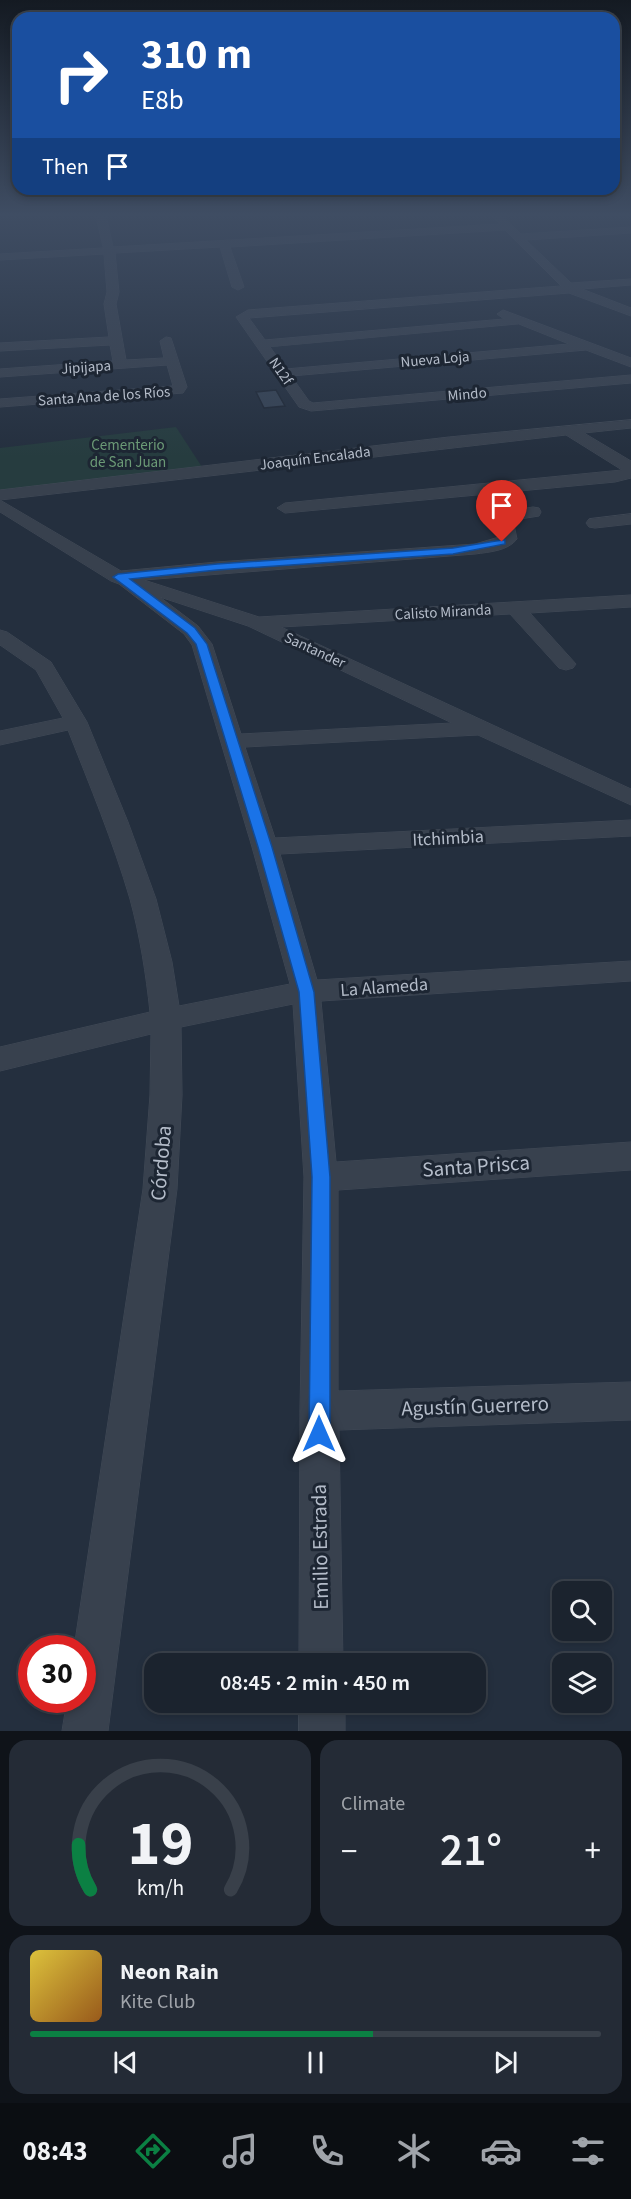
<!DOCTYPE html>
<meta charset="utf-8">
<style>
:root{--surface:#1b232e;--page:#242b36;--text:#f1f3f6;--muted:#a0a4aa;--line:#39404a;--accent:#0b8043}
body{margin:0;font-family:"Source Sans 3",sans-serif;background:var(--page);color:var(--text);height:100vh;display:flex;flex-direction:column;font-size:22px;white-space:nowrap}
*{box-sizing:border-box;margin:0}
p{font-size:20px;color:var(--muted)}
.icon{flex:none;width:33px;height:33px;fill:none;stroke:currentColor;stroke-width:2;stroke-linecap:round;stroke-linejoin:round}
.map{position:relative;height:1731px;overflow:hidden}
.sheet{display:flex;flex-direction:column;gap:9px;padding:9px;background:#0f1319;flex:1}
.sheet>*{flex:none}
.top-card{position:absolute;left:12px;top:12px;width:608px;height:183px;border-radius:18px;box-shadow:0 3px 9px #0003,0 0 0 2px var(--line);background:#1a4fa0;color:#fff;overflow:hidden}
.buttons{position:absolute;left:552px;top:1581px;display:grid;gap:12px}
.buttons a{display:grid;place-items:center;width:60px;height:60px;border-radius:12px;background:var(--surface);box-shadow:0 3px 9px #0003,0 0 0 2px var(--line);font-size:30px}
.speed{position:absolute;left:18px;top:1635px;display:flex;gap:12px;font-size:30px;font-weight:700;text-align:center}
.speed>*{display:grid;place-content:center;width:78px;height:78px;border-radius:50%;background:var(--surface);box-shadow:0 3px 9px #0003,0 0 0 2px var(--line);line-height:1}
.speed .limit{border:9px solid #d22;background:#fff;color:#111}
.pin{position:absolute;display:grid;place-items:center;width:51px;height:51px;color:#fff;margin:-62px -26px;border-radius:50% 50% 50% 0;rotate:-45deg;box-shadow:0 0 6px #0007}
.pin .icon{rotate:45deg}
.me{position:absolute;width:66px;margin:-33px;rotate:0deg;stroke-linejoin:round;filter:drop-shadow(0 0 4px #0008)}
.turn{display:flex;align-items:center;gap:21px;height:126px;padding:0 30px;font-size:27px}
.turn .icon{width:78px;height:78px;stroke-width:2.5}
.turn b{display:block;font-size:42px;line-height:51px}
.then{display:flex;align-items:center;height:57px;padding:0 30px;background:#0003;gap:12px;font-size:22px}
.big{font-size:45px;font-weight:600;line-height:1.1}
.sheet .tile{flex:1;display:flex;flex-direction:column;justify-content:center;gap:9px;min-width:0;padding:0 21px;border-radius:18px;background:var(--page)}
.sheet .dial{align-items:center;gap:0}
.dial svg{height:156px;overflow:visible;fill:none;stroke:var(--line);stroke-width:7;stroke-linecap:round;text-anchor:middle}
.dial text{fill:var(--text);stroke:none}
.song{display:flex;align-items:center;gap:18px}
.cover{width:72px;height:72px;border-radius:9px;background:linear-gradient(135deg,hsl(50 70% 55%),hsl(30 70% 35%))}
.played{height:6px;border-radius:3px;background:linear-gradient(90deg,var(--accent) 60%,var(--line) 60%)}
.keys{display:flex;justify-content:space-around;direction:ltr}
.heat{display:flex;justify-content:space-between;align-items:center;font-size:33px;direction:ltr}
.sheet .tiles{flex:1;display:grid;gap:9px;grid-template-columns:1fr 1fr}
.tile:last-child{grid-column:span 2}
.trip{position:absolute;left:144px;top:1653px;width:342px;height:60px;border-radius:18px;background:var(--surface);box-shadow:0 3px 9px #0003,0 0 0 2px var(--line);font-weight:600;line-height:60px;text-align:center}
.dock{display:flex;height:96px;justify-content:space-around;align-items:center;background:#0b0e12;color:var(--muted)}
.dock .icon{width:42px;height:42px}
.dock .on{color:var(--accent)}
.dock b{font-size:27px;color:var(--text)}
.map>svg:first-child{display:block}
.green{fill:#263c3f}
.building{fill:#364354;stroke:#1f2835;stroke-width:1.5}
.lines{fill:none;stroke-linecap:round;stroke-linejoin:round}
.minor-casing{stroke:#414a57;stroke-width:1}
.minor{fill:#38414e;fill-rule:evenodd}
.route{fill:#1a73e8;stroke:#114b97;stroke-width:1.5}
.labels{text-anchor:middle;stroke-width:6;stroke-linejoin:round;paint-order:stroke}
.far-street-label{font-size:15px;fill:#b4bcc9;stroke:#1d2633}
.far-park-label{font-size:15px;fill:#6b9a76;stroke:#1d2633}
.street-label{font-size:18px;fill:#b4bcc9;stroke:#1d2633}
.near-street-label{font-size:21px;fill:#b4bcc9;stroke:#1d2633}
</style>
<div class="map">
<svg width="631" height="1731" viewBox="0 0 631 1731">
<rect width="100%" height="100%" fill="#242f3e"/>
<polygon class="green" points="176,427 202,467 0,491 0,448"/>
<polygon class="building" points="276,390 285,406 264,408 256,392"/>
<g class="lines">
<g class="minor-casing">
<g id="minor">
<path d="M96,215H106L113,247L500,224L491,215H501L521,234L631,227V233L526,240L571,283L631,279V285L582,289L631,308V316L569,293L249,318L265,340L504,319L497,314L503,310L631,358V367L586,350L291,376L309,401L313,403L631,375V383L311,411L299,407L236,317L248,310L561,286L505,230L230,247L244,287L238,290L232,287L220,247L115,253L119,292L116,304L126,360L164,358L160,341L166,337L171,338L187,387L183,393L0,407V399L173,386L167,365L0,377V369L113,361L110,345L0,351V343L109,337L104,304L107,292L104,254L0,260V254L103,248ZM519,324L569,344L286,369L270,347Z"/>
<polygon points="631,420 631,428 584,433 631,461 631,478 615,482 285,513 277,508 285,503 622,470 566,435 0,500 0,490 449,437"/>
<path d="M0,500L121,571L217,562L475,544L499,537L495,519L500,512L533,507L539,508L541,512L539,516L513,520L517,539C508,551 489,552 475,554L144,580L259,617L631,595V607L530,613L576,664L573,668L566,670L559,668L510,614L281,627L631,789V805L478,735L245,747L275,838L631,820V836L280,854L317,980L631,961V981L321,1001L336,1162L631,1142V1170L338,1190V1391L631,1382V1420L339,1430L343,1664H299L300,1411L304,1177L293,1004L181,1027L182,1095L177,1189L108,1731H62L67,1700H82V1648H74L143,1189L150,1095L151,1034L0,1071V1047L150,1012C146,974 140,936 130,899C113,841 90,786 68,730L0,745V731L63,718L36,670L0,645V630L7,632L51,662L87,722L128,822L156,899L172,962L179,1006L290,984L252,847L192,645L184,634L119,584L111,581L0,512ZM160,597L248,626L452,723L241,734L212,644L198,626Z"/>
<polygon points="631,514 631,524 595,528 589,527 586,523 589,519"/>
<rect x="299" y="1702" width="46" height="29"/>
</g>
</g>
<use href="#minor" class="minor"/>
</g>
<linearGradient id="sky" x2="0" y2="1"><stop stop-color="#141a22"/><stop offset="0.47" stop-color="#3f4d63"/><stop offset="1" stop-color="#3f4d63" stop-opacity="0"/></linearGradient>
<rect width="631" height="457" fill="url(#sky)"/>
<polygon class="route" points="502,540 505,540 505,544 453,554 217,570 130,579 195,628 207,644 272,847 314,992 330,1177 330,1434 326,1441 319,1444 312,1441 309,1434 312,1177 299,992 258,847 196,644 187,633 113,577 118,574 217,564 453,548"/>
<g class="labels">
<g class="far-street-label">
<text transform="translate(435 359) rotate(-5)" y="5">Nueva Loja</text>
<text transform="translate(86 367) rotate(-4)" y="5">Jipijapa</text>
<text transform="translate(281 371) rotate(55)" y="5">N12f</text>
<text transform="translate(467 394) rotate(-5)" y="5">Mindo</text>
<text transform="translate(104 396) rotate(-4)" y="5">Santa Ana de los Ríos</text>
<text transform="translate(315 458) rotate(-7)" y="5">Joaquín Encalada</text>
<text transform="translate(443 612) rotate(-3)" y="5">Calisto Miranda</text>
<text transform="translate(315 650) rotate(25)" y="5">Santander</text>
</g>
<g class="far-park-label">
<text x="128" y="450">Cementerio<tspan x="128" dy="17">de San Juan</tspan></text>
</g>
<g class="street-label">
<text transform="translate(448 838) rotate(-3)" y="6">Itchimbia</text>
<text transform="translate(384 987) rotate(-4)" y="6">La Alameda</text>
</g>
<g class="near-street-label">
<text transform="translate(161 1163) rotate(-85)" y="7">Córdoba</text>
<text transform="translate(476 1166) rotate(-4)" y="7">Santa Prisca</text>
<text transform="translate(475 1406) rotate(-2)" y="7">Agustín Guerrero</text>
<text transform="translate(320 1547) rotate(-91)" y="7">Emilio Estrada</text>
</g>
</g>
</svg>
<div class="buttons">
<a><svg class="icon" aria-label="search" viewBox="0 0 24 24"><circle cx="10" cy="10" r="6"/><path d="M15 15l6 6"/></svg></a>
<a><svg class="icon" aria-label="layers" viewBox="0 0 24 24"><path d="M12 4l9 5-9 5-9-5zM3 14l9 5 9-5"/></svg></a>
</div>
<div class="speed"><div class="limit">30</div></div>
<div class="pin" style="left:502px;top:542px;background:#d93025"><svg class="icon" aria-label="arrive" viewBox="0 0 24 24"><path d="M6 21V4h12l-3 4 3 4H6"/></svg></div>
<svg class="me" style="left:319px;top:1434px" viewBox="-20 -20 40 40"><path d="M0-17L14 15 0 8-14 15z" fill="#1a73e8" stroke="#fff" stroke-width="4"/></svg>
<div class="trip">08:45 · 2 min · 450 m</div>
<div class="top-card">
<div class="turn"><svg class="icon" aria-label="right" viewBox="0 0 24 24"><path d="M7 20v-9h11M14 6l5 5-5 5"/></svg><div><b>310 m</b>E8b</div></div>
<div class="then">Then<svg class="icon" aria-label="arrive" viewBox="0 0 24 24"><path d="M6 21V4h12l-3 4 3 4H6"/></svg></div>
</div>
</div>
<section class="sheet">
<div class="tiles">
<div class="tile dial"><svg viewBox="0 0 100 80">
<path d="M14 69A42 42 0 1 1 86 69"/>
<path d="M14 69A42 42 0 0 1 8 46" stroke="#0b8043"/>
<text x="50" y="56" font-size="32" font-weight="700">19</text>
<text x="50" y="72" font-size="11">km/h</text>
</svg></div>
<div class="tile"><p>Climate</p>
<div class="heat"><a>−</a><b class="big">21°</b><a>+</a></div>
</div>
<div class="tile">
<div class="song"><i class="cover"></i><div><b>Neon Rain</b><p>Kite Club</p></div></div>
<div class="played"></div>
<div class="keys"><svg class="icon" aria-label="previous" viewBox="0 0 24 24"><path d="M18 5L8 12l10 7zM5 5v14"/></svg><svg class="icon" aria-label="pause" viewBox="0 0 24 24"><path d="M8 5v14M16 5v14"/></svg><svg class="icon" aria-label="next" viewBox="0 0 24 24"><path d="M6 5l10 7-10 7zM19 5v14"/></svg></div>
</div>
</div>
</section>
<nav class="dock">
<b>08:43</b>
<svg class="icon on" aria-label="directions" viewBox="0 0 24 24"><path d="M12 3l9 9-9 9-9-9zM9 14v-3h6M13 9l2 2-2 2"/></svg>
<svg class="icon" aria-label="music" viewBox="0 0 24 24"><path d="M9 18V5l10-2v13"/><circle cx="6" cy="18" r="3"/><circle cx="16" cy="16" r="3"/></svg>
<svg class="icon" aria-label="phone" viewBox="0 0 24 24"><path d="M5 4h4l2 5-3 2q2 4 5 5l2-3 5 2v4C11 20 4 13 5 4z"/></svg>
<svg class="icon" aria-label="climate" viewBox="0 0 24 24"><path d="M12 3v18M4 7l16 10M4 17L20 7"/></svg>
<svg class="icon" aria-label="car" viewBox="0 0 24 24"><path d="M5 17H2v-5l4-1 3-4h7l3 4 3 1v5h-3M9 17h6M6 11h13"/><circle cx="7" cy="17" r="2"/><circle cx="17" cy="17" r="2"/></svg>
<svg class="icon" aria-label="filters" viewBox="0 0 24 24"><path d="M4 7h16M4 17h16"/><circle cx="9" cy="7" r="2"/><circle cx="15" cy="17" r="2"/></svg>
</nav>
